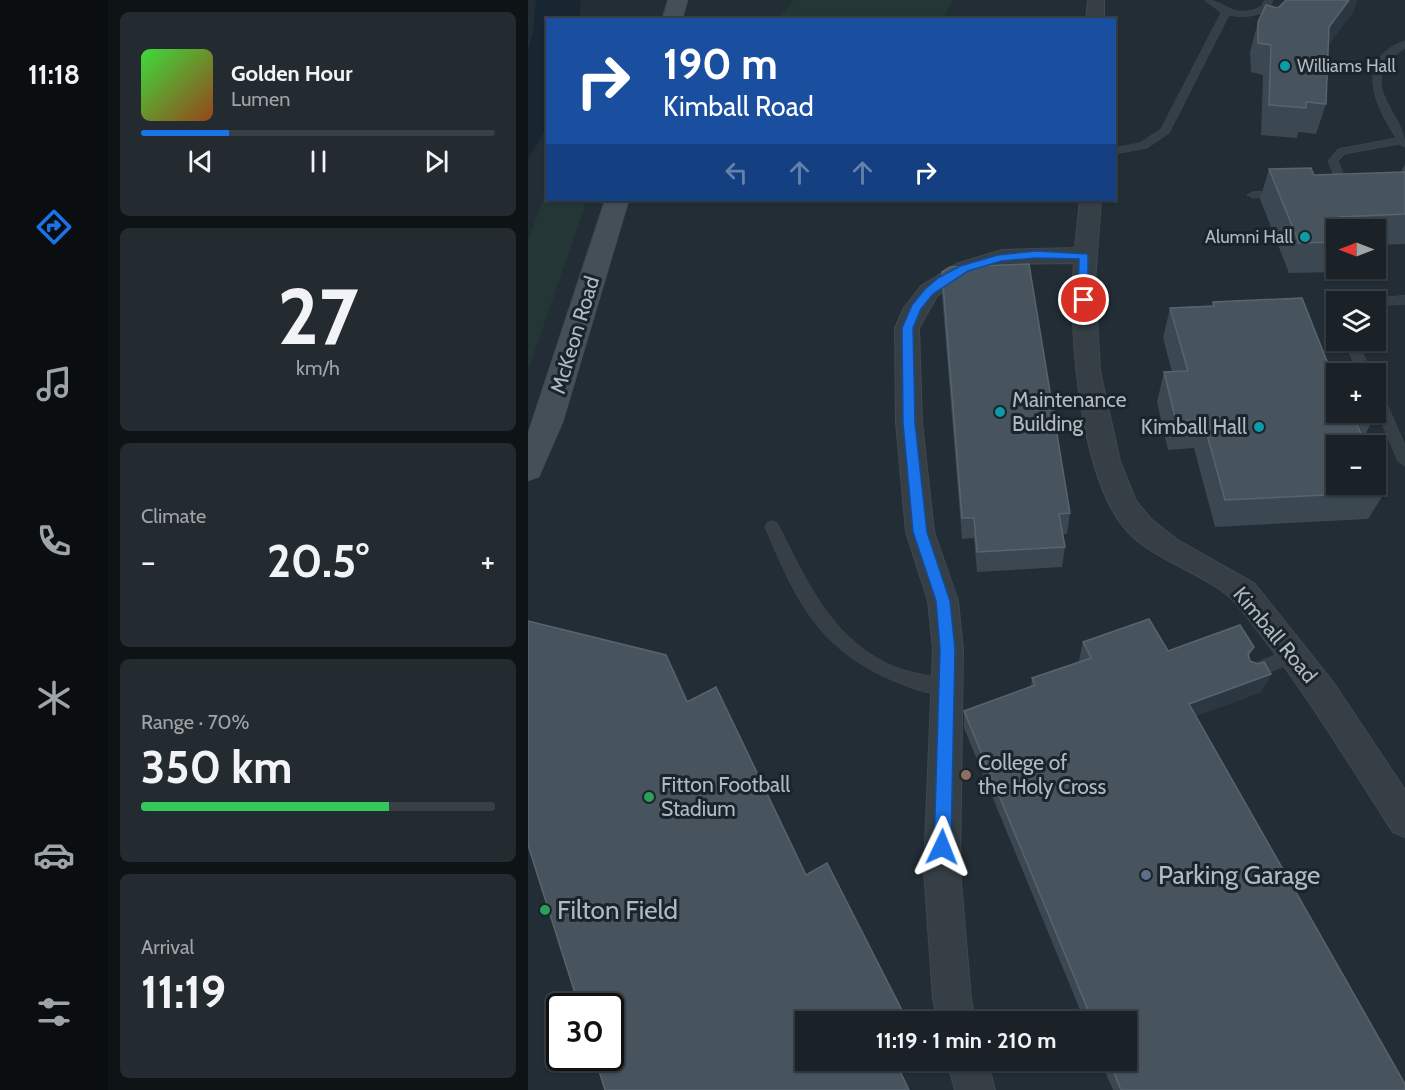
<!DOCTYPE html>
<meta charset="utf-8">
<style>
:root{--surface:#1a2228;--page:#232a30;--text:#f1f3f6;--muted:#9fa4a8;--line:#383f45;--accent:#1a73e8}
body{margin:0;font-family:Cabin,sans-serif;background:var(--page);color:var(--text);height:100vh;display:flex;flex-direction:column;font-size:22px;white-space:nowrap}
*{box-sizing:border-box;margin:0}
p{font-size:20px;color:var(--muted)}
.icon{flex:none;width:33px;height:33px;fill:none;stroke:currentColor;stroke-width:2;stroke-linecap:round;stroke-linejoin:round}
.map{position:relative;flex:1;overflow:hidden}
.panel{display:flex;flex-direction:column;gap:12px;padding:12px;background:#0e1316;width:420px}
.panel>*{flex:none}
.top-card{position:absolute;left:18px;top:18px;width:570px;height:183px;border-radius:0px;box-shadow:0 2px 4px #0004,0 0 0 2px var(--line);background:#1a4fa0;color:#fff;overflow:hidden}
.needle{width:39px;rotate:270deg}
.buttons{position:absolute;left:798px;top:219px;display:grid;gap:12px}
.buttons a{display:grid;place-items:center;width:60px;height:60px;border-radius:0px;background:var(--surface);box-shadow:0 2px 4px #0004,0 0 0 2px var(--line);font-size:30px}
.speed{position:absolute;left:18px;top:993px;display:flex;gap:12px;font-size:30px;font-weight:700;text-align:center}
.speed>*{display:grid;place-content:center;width:78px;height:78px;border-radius:50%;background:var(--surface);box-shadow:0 2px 4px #0004,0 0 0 2px var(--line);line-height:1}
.speed .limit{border:3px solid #111;border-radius:9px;background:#fff;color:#111}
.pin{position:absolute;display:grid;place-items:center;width:51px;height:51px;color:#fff;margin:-26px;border:3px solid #fff;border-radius:50%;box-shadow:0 2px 6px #0007}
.me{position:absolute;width:66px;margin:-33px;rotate:2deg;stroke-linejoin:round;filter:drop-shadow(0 0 4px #0008)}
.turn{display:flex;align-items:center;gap:21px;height:126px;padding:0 18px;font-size:27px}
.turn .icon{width:78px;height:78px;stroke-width:2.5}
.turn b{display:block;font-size:42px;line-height:51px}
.lanes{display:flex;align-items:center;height:57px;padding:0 18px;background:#0003;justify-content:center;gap:30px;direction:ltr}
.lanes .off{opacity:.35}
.big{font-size:45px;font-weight:700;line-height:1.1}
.panel .widget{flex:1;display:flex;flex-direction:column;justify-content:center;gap:9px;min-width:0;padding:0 21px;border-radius:9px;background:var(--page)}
.panel .dial{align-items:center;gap:0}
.dial b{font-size:78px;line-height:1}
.song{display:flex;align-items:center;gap:18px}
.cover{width:72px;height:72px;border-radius:9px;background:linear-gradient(135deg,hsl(120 70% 55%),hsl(20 70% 35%))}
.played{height:6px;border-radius:3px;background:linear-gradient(90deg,var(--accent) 25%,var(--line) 25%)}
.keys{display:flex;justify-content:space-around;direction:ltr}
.heat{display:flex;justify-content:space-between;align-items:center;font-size:33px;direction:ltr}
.charge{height:9px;border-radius:4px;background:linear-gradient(90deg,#34c759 70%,var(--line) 0)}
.trip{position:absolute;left:267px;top:1011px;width:342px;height:60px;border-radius:0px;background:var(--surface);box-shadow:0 2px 4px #0004,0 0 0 2px var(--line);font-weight:700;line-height:60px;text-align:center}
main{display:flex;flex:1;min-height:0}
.tabs{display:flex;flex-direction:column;width:108px;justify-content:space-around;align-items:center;background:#0a0e10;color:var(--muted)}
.tabs .icon{width:42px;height:42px}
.tabs .active{color:var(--accent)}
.tabs b{font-size:27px;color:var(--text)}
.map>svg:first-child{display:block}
.green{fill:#243636}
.water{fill:#172631}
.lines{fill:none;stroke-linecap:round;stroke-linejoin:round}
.lane-casing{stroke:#3f484f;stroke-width:1}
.street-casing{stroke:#3f484f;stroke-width:2}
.secondary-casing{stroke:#3f484f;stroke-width:1}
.lane{fill:#363f46;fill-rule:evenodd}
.street{fill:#363f46;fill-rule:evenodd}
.secondary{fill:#444f58;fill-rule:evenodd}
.wall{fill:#3b4851}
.shaded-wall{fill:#2c3841}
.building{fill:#47545e;stroke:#58646d;stroke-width:1.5}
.route{fill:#1a73e8;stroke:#114b97;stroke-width:1.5}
.culture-dot{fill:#0f9aa8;stroke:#1b242a;stroke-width:2}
.education-dot{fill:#8d6e63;stroke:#1b242a;stroke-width:2}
.leisure-dot{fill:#2e9e5b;stroke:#1b242a;stroke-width:2}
.service-dot{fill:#5c6f8a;stroke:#1b242a;stroke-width:2}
.labels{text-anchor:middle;stroke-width:6;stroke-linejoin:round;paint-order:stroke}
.far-poi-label{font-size:18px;fill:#b0bac2;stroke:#1b242a;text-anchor:start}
.street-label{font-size:21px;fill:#b0bac2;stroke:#1b242a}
.poi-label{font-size:21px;fill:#b0bac2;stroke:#1b242a;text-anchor:start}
.near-poi-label{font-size:26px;fill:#b0bac2;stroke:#1b242a;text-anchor:start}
</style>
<main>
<nav class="tabs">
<b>11:18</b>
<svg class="icon active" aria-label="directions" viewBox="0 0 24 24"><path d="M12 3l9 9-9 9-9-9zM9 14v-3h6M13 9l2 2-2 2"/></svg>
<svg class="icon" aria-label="music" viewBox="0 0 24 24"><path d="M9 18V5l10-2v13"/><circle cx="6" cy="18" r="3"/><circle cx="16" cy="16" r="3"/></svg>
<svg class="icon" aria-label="phone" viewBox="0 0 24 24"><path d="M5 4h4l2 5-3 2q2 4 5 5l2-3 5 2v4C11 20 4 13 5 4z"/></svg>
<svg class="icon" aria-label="climate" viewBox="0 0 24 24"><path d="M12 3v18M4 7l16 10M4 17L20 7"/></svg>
<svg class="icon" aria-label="car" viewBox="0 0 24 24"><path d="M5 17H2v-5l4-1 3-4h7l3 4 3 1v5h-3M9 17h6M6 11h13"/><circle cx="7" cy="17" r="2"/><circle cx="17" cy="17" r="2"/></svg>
<svg class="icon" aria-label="filters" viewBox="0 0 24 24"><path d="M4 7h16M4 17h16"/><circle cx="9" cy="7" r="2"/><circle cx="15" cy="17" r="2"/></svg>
</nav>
<section class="panel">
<div class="widget">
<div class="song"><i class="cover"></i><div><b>Golden Hour</b><p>Lumen</p></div></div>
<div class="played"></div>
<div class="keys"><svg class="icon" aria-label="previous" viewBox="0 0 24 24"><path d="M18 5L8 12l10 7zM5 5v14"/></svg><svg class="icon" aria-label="pause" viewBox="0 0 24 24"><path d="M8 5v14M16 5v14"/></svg><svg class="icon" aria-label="next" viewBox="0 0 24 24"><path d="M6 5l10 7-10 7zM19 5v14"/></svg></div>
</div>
<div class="widget dial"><b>27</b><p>km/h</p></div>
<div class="widget"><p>Climate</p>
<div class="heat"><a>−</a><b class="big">20.5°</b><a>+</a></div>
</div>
<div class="widget"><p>Range · 70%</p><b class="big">350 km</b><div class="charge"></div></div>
<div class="widget"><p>Arrival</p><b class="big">11:19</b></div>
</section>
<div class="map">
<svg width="877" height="1090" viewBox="0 0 877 1090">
<rect width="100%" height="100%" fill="#222d35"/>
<g class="green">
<polygon points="266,0 426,0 414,19 250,19"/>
<polygon points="19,189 20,200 59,200 0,371 0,240"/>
</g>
<polygon class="water" points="8,0 53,0 51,19 20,20 19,127 0,159 0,50 5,32"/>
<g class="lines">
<g class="lane-casing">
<g id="lane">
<path d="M677,0C699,0 702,20 733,7L737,0H745L740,11C727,16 715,18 701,15L641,133L619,148L586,154V148L612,143L633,129L693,13Z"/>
<path d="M877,41V48C823,83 877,111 877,147L871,144L817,154L810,161L822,191L817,194L813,193L800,161L810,149L868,138C847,105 825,59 877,41Z"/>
<polygon points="752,191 758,194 756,196 725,198 719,195 725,192"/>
<polygon points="877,296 877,304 848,306 848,302 842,302 848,298"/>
<polygon points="808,299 813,302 808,302 808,315 804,314 799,303 801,300"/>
<polygon points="816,340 829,340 844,374 831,374"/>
<polygon points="848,390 855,395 877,445 877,466 870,461 848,409"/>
<path d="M244,521L249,523C278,578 299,633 358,663C379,674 403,674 425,683L427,688L425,693C412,698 388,690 376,685C292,653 270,605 237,527L239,523Z"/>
<polygon points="764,649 770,651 772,656 770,661 721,680 715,678 713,673 715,668"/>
</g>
</g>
<g class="street-casing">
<g id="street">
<polygon points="560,0 576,0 576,20 558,20"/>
<path d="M552,200H573L567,282L572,371L592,461L608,501L623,519L648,539L726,583L805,682L877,790V837L865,832C815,754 767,675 708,603C687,579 633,562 605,537C552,489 540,331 546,263L476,264L444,274L409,296L391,328L394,423L406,532L430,601L435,649L432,870L443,999L448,1022H410L405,999L396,870L405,649L400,601L378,532L368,423L367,328L376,308L393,286L428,264L474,250L547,248Z"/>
<polygon points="419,1060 459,1060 467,1090 427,1090"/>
</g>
</g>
<g class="secondary-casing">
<g id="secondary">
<polygon points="140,0 160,0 154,20 134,20"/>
<polygon points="77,200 101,200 35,422 11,477 0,481 0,433"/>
</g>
</g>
<use href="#lane" class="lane"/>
<use href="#street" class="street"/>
<use href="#secondary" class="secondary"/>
</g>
<g class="wall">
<polygon points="826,11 800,45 798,104 788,134 770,132 769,138 733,135 735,75 723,72 722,52 730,22"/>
<polygon points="877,165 877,244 848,245 848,230 808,230 808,268 811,268 810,272 761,273 732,199 741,169 786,175 873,172 876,166"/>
<polygon points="414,272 542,513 539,534 535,534 537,547 534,567 449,572 446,538 434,539 414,295"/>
<polygon points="685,302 800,364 848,413 835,439 857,492 840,519 687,527 666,448 640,450 629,402 636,372 644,372 635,338 642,308 684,306"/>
<polygon points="555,642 640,651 726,647 721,656 722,661 743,674 733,692 668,716 877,1090 585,1090 572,1060 598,1060 598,1022 557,1022 436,728 436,711 503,687 504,678 552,662 551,660"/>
</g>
<g class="shaded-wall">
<polygon points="821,0 829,0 826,11 791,57 801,27"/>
<polygon points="138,655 148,673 169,719 159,702"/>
<polygon points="743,674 733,692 654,721 661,704"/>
<polygon points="379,1060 389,1060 372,1072 370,1067"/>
</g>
<g class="building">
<polygon points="758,0 821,0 801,27 798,104 778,102 778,108 741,105 743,45 730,43 730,22 738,5 750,8"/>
<polygon points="783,168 786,175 877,172 877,214 811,217 816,230 808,230 808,242 771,243 741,169"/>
<polygon points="501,264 542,513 531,514 537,547 449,552 446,518 434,518 414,272 422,267"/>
<polygon points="774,298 800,364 827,363 831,374 808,374 808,412 848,412 848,413 825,415 838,446 808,446 808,484 848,484 848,469 857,492 697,500 675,420 648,421 636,372 660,371 642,308 686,306 685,302"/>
<polygon points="621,619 640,651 712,625 726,647 720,654 722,661 730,664 736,662 743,674 661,704 877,1084 877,1090 593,1090 581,1060 598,1060 598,1022 565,1022 436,711 507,685 504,678 563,658 555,642"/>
<polygon points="0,621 138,655 159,702 188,687 278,875 299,863 380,1022 278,1022 278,1060 379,1060 370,1067 381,1090 77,1090 67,1058 82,1058 82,1006 51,1006 0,845"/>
</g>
<polygon class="route" points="508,251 560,254 560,303 550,300 551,259 508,258 474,261 440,271 405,294 393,309 385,328 387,423 399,532 422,601 427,649 423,847 420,853 414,856 408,853 406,847 412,649 408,601 385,532 375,423 374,328 384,305 397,289 410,278 432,266 470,255"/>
<g class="culture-dot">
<circle cx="757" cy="66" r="6"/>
<circle cx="777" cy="237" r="6"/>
<circle cx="472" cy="412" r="6"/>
<circle cx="731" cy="427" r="6"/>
</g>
<circle class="education-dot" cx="438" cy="775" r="6"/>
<g class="leisure-dot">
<circle cx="121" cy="797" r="6"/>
<circle cx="17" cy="910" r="6"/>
</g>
<circle class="service-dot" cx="618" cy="875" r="6"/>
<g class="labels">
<g class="far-poi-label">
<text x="769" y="72">Williams Hall</text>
<text x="765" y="243" text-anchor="end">Alumni Hall</text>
</g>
<g class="street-label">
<text transform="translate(47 335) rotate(-73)" y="7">McKeon Road</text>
<text transform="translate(747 635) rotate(50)" y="7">Kimball Road</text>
</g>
<g class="poi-label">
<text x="484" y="407">Maintenance<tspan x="484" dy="24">Building</tspan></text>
<text x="719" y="434" text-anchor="end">Kimball Hall</text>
<text x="450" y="770">College of<tspan x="450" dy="24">the Holy Cross</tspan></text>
<text x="133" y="792">Fitton Football<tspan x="133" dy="24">Stadium</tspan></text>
</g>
<g class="near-poi-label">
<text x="630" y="884">Parking Garage</text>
<text x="29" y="919">Filton Field</text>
</g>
</g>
</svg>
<div class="buttons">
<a><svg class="needle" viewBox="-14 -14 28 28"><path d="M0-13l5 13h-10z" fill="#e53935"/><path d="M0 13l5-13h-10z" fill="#9fa4a8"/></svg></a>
<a><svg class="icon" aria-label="layers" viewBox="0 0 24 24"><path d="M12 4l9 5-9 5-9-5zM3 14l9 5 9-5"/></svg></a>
<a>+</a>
<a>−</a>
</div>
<div class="speed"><div class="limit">30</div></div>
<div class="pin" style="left:556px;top:300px;background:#d93025"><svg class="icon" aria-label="arrive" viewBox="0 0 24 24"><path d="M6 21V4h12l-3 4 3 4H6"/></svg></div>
<svg class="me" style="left:414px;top:847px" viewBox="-20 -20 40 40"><path d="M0-17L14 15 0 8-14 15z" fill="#1a73e8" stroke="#fff" stroke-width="4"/></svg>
<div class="trip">11:19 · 1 min · 210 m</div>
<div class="top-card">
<div class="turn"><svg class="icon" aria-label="right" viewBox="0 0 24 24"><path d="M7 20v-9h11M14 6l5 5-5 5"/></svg><div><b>190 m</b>Kimball Road</div></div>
<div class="lanes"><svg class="icon off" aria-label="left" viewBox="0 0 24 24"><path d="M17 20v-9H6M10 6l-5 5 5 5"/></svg><svg class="icon off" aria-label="ahead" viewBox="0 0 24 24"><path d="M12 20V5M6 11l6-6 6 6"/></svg><svg class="icon off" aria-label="ahead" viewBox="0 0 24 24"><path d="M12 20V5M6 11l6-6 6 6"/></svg><svg class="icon" aria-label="right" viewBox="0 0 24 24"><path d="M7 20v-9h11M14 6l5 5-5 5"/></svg></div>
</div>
</div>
</main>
